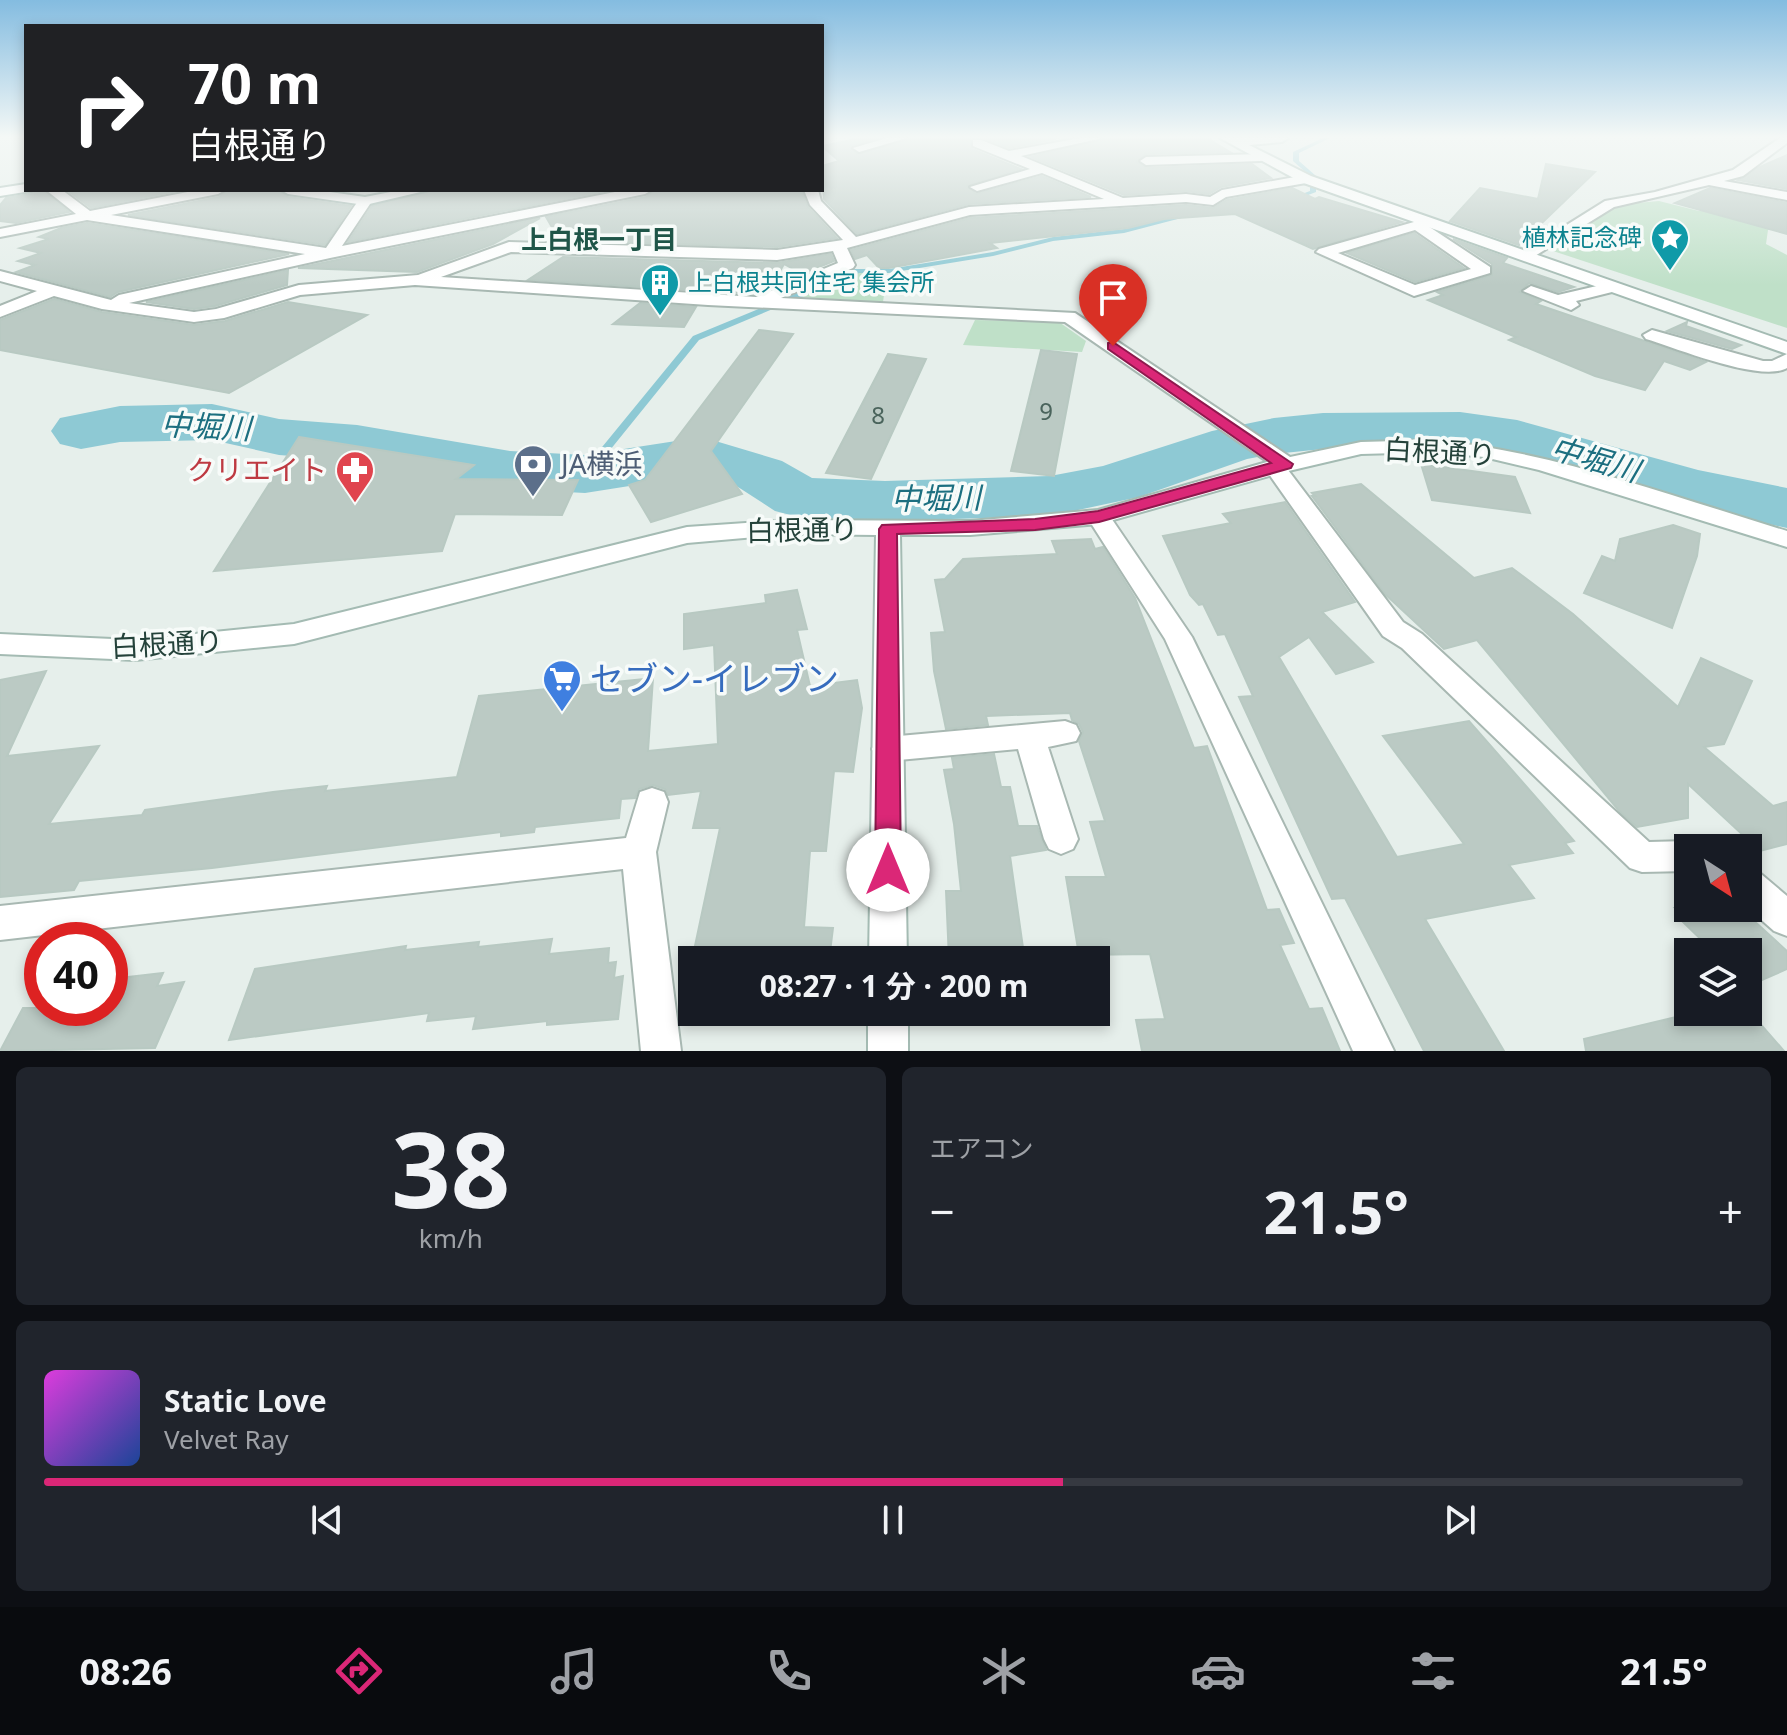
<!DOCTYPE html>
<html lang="ja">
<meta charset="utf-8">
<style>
:root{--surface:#171b24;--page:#20242c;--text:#f1f3f6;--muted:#9ea1a6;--line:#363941;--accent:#db2777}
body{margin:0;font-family:"Noto Sans","Noto Sans JP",sans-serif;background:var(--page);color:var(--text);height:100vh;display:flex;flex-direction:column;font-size:30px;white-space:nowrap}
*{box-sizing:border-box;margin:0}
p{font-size:26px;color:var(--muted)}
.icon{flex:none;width:44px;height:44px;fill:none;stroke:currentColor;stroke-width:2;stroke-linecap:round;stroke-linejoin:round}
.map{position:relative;height:1051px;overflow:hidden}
.side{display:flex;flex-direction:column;gap:16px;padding:16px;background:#0d0f14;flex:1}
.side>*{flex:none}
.hud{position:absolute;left:24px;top:24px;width:800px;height:168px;border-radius:0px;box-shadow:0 4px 12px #0003;background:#202124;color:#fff;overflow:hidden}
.needle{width:52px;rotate:144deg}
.fabs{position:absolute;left:1674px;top:834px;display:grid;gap:16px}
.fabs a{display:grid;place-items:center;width:88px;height:88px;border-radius:0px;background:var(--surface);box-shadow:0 4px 12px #0003;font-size:40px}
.speed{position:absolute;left:24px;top:922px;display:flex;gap:16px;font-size:40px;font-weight:700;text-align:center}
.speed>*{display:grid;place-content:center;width:104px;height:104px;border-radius:50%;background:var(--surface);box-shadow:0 4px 12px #0003;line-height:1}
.speed .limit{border:12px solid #d22;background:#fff;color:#111}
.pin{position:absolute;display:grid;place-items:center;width:68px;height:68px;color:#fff;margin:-82px -34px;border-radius:50% 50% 50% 0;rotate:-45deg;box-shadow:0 0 8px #0007}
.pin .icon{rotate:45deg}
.me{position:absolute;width:88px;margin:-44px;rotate:0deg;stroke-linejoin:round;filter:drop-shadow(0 0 6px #0008)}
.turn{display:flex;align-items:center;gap:28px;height:168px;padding:0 32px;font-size:36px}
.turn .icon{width:104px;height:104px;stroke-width:2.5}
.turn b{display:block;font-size:56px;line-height:68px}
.big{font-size:60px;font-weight:700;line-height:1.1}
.side .tile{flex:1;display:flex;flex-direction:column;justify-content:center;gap:12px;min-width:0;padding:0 28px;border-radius:12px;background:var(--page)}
.side .dial{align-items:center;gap:0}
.dial b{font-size:104px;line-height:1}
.song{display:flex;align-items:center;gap:24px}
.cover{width:96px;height:96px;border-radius:12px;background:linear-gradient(135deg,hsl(300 70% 55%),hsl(220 70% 35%))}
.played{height:8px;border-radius:4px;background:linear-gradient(90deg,var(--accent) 60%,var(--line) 60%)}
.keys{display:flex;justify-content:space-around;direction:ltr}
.heat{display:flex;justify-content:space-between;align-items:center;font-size:44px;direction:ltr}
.side .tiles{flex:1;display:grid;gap:16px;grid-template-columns:1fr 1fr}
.tile:last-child{grid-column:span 2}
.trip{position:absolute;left:678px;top:946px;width:432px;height:80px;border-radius:0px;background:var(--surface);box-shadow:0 4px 12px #0003;font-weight:700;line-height:80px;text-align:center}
.tabs{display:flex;height:128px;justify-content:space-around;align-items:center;background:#090b0e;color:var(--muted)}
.tabs .icon{width:56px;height:56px}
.tabs .current{color:var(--accent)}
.tabs b{font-size:36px;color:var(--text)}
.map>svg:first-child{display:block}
.green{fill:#bfe0c8}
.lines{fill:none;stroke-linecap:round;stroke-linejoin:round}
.stream{fill:#8ec9d4;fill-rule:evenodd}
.river{fill:#8ec9d4;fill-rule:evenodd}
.building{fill:#bbcac4;stroke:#b8c9c2;stroke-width:2}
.street-casing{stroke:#a8b8b2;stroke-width:4}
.secondary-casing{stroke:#a4bbb3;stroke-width:4}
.street{fill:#fff;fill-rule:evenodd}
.secondary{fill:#fff;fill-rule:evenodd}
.route{fill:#db2777;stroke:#8e194d;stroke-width:2}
.labels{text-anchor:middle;stroke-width:7;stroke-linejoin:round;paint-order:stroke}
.far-culture-label{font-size:24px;fill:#0d838f;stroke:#f7fbf9;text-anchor:end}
.number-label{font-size:24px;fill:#4a645c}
.far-neighbourhood-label{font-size:26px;font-weight:bold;fill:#1f5548;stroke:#f7fbf9}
.street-label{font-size:28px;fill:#24423a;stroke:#f7fbf9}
.service-label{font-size:28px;fill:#4e5e75;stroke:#f7fbf9;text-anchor:start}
.health-label{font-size:28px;fill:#be3a42;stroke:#f7fbf9;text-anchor:end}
.water-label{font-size:30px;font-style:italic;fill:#1c6f80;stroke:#f7fbf9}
.near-shop-label{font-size:34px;fill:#366cbe;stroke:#f7fbf9;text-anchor:start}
</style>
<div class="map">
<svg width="1787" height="1051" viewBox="0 0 1787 1051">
<rect width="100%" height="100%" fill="#e6efeb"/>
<g class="green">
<polygon points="1659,201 1699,211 1715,207 1787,226 1768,230 1766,244 1787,255 1787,328 1553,251 1558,239 1614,205"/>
<polygon points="862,271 887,273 883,302 797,297"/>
<polygon points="975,320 1059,322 1086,341 1082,352 963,345"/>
</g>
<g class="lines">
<g class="stream">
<polygon points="1323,138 1330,138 1299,153 1299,161 1316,176 1316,192 1295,200 1291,200 1291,198 1310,191 1310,176 1293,161 1293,152"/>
<polygon points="1187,213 1189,214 1189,216 1124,233 1053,241 993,256 889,273 859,273 699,340 589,476 585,477 580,474 693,336 855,269 889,269 993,252 1053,237 1124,229"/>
</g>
<polygon class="river" points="212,404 279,419 357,425 510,451 585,455 702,437 782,461 812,478 885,481 1050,476 1103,466 1212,431 1274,418 1323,413 1460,412 1517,420 1698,470 1787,488 1787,528 1666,502 1510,455 1460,448 1323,449 1274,454 1247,459 1139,497 1050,516 885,521 798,517 775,511 738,487 699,475 585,493 510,489 357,461 279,455 212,440 120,442 81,449 60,444 51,431 60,418 120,406"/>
</g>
<g class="building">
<polygon points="861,138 877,138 850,146 857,154 908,141 910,138 971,138 972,149 1021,169 967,186 976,194 1042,176 1091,197 969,204 857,234 824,199 822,166 839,161 822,146"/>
<polygon points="983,138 1052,138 1056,139 1009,148"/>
<polygon points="1207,138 1230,152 1146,154 1137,162 1146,168 1252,164 1271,178 1221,187 1209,194 1186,191 1124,195 1031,157 1106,139"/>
<polygon points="1787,155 1787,189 1738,180 1760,167"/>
<polygon points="1546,164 1595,172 1519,245 1450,221 1480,188 1538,199"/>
<polygon points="1292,188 1315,199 1319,197 1402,222 1313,249 1235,214 1164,219 1128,228 990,243 997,248 889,268 879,268 867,255 855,259 851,250 970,218 1186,205 1213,208 1227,200"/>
<polygon points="1710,188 1787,203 1787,234 1675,203"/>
<polygon points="34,190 43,190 69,212 16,223 0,221 0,205 6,198 31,194"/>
<polygon points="67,190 182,190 91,208"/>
<polygon points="228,190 278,190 288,197 351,206 325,245 128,215 219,197"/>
<polygon points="432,190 610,190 348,242 372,206"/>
<polygon points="655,190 801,190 808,207 837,238 777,247 560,241 546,217 646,197"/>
<polygon points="540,218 493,244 417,272 298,268"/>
<polygon points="87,223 289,254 118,292 110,297 16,272 35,265 18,261 41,253 20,248 49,239 39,237 61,228"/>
<polygon points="1414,233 1464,268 1415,282 1347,253"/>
<polygon points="1453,239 1507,258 1503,263 1574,287 1558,292 1529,283 1520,292 1541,301 1536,304 1706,362 1690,370 1664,361 1645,390 1595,376 1509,340 1516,337 1428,300 1443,295 1437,292 1492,275 1492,264"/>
<polygon points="831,254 834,261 802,274 784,264 771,287 756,294 528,280 563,257 777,263"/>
<polygon points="288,270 287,285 215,306 194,309 146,302"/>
<polygon points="54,299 102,312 194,325 225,321 288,302 367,315 229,393 0,350 0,320"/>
<polygon points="640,303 696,307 684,327 613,324"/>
<polygon points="1687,322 1686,326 1741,345 1732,349 1667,331"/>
<polygon points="759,330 793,334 711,451 742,494 651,522 629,485 645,480"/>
<polygon points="1041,350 1077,354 1054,476 1011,471"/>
<polygon points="888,354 926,359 871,479 826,473"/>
<polygon points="299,437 474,465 456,479 578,480 562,515 455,514 442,551 214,571"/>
<polygon points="1421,464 1515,477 1530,513 1432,500"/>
<polygon points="1361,484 1474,578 1512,568 1573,614 1678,707 1701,658 1752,681 1724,744 1704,747 1773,806 1787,802 1787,844 1760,851 1688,784 1688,818 1637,827 1620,812 1477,640 1444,649 1385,594 1312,496 1315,496 1312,493"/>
<polygon points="1285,502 1355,602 1322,612 1373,662 1336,674 1309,637 1279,657 1397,857 1464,844 1383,736 1469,721 1574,841 1565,843 1573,853 1509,865 1534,898 1425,919 1504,1051 1424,1051 1345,898 1332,899 1239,697 1253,696 1225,634 1218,635 1203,604 1199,605 1190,595 1163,536 1231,523 1223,514"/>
<polygon points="1673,525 1700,534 1697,556 1672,628 1584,593 1602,556 1615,561 1620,539"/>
<polygon points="1091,539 1095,549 1103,547 1135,598 1194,748 1207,746 1267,910 1279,909 1294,943 1280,945 1309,1009 1322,1008 1340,1051 1142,1051 1136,1020 1165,1019 1150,954 1079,955 1066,877 1106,877 1090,822 1105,821 1079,741 1083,732 1079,724 1072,720 1070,713 986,716 988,725 946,729 934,671 931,633 945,632 935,580 945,579 963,559 1057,554 1052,541"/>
<polygon points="797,590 807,629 797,630 810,686 857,680 862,708 853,772 834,771 826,851 810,851 804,927 833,928 829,960 692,960 720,828 693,828 701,791 668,795 665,789 653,785 639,789 635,798 621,799 619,818 535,827 534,832 501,836 501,832 212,868 79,881 74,890 0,897 0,680 46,671 7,756 99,746 49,824 142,815 145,810 273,792 327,786 325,791 457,777 479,696 653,678 648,751 718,744 714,645 684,649 684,614 766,603 765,595"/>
<polygon points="994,754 1001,787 1010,787 1018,826 1037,826 1046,850 1010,856 1024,955 1021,958 949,959 946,891 961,891 954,824 944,770 954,769 952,758"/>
<polygon points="1675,908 1740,908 1787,951 1787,969 1748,986 1748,952 1714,952 1680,919 1685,918"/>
<polygon points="552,939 549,954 609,948 608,963 616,962 614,978 623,976 618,1019 547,1025 547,1021 473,1029 476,1016 427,1021 429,1013 229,1040 255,969 406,946 405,950 479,942 478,947"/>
<polygon points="163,973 157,986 184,982 155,1048 0,1051 23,1008 110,1008 110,997 120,978"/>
<polygon points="1697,1012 1750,1012 1784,1051 1586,1051 1584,1039"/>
</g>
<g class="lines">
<g class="street-casing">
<g id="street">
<polygon points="887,138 907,138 859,152 853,148"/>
<path d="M1080,138H1103L1021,156L1123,198L1186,194L1210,197L1222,190L1306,175L1312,179L1306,183L1226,197L1213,205L1186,202L970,215L847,248L855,265L853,268L781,298L1075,313L1293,459L1296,464L1288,470L1403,622L1422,634L1649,842L1688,841L1700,845L1702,848H1688V871L1642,872L1630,868L1402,648L1383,636L1264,467L1268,462L1065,322L708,305L415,285L300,295L224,318L194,322L102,309L54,296L0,317V306L37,291L0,281V271L111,300L119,295L305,254L87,220L0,237V229L76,214L46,190H62L90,211L198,190H225L218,194L111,215L326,248L360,198L365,197L372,201L342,246L625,190H652L645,194L330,258L129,303L194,312L216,309L299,285L418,275L509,242L777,250L843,240L810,205L804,190H818L821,201L856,237L969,207L1104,199L1042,173L977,191L970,187L1030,169L973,146V140H981L1009,151ZM833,251L838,263L756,297L441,277L511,252L777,260Z"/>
<polygon points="1780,138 1787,138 1787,143 1743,176 1724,181 1787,192 1787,200 1709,185 1614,207 1530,259 1520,259 1517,256 1605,201 1655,192 1733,170"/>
<polygon points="1264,154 1264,160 1260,161 1146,165 1140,161 1146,157"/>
<path d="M1428,218L1435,222L1428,226L1490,267V273L1414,296L1316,252L1319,249ZM1415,230L1471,269L1415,285L1338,253Z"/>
<polygon points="1614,282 1622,287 1620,290 1576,301 1579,305 1571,310 1523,291 1531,286 1558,295"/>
<path d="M1652,330L1763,361H1772L1787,354V368C1761,383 1676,348 1646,339L1643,335Z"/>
<polygon points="1099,510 1107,512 1192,637 1394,1051 1353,1051 1165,639 1087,517 1091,512"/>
<polygon points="1065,721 1076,725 1080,733 1076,741 1048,747 1078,839 1073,849 1061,854 1049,849 1044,839 1018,749 888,761 877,758 872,749 877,740 888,737"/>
<polygon points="652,788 664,792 668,802 656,852 681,1051 641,1051 623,869 0,940 0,906 626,838 640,792"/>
<polygon points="1748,869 1761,874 1787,896 1787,936 1774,931 1748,908"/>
</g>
</g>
<g class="secondary-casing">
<g id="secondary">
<polygon points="1220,138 1288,138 1282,142 1249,145 1311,176 1787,342 1787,354 1301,182"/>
<polygon points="26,184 26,190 31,191 0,196 0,188"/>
<polygon points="281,190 316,190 365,197 401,190 429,190 365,205 288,194"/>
<path d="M1434,440C1555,452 1671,496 1787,531V547L1539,470L1484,457L1434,452L1361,454L1280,473L1099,524L970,535H900L907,960H869L876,535L790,534L687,543L294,644L135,660L0,654V634L135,640L294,624L687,527L790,520L970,521L1098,510L1267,462L1361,442Z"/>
<rect x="868" y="1012" width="40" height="39"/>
</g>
</g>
<use href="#street" class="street"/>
<use href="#secondary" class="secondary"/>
</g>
<linearGradient id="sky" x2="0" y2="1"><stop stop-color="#84bce0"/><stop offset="0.48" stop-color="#f4f8f6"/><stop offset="1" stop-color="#f4f8f6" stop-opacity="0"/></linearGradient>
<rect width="1787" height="285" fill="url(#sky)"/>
<polygon class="route" points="1113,342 1293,464 1291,468 1099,522 1035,530 897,534 901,870 897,878 888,882 878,878 875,870 879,529 882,525 1035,519 1098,511 1271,463 1108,349 1108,343"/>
<defs>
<g id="sight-pin" transform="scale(2)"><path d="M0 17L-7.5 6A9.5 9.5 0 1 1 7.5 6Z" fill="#0f9aa8" stroke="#f7fbf9"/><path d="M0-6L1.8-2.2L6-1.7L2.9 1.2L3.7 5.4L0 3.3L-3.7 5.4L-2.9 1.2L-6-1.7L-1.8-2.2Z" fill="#fff"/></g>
<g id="building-pin" transform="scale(2)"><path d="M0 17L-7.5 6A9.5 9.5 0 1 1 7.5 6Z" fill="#0f9aa8" stroke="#f7fbf9"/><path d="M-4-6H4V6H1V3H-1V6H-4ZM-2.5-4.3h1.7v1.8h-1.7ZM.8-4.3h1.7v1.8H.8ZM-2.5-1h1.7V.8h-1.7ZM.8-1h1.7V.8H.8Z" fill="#fff"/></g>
<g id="bank-pin" transform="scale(2)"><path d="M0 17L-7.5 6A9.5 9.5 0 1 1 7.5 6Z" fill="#5c6f8a" stroke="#f7fbf9"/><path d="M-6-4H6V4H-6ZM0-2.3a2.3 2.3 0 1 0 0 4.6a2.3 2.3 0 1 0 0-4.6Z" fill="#fff"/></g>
<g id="pharmacy-pin" transform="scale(2)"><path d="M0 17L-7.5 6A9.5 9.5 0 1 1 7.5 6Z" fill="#e0444e" stroke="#f7fbf9"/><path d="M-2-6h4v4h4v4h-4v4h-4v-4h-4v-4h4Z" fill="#fff"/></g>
<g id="supermarket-pin" transform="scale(2)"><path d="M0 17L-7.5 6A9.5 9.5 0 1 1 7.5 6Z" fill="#3f7fe0" stroke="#f7fbf9"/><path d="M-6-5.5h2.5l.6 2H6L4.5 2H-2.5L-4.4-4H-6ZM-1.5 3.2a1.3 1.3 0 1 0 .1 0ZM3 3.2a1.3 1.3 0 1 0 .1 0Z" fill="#fff"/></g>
</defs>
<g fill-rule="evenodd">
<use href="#sight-pin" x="1670" y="238"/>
<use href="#building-pin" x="660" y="283"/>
<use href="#bank-pin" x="533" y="464"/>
<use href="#pharmacy-pin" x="355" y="470"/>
<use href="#supermarket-pin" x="562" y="679"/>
</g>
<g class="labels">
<g class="far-culture-label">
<text x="1642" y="246">植林記念碑</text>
<text x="688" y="291" text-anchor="start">上白根共同住宅 集会所</text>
</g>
<g class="number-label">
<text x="1046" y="420">9</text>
<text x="878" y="424">8</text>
</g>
<g class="far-neighbourhood-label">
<text x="599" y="249">上白根一丁目</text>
</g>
<g class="street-label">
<text transform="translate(1440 452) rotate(3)" y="10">白根通り</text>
<text transform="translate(802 530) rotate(-1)" y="10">白根通り</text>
<text transform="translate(167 644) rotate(-3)" y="10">白根通り</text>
</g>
<g class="service-label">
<text x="561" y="474">JA横浜</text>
</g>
<g class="health-label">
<text x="327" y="480">クリエイト</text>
</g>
<g class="water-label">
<text transform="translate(206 427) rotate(3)" y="10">中堀川</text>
<text transform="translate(1595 460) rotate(16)" y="10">中堀川</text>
<text transform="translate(936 499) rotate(-1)" y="10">中堀川</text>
</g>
<g class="near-shop-label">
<text x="590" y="691">セブン-イレブン</text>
</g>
</g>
</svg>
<div class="fabs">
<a><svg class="needle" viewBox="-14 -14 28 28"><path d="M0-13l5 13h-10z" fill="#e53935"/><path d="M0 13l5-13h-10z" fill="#9ea1a6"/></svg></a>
<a><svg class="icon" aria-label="layers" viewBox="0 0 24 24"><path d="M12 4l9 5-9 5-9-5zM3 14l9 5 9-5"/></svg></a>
</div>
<div class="speed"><div class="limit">40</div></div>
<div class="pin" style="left:1113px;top:346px;background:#d93025"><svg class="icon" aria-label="arrive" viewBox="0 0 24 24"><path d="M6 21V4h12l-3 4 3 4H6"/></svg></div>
<svg class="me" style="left:888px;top:870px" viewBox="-20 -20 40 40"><circle r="19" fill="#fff"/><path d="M0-13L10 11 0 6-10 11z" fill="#db2777"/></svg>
<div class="trip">08:27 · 1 分 · 200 m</div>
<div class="hud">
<div class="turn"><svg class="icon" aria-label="right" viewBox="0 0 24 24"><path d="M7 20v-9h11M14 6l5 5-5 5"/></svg><div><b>70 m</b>白根通り</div></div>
</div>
</div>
<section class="side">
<div class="tiles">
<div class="tile dial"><b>38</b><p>km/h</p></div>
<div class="tile"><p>エアコン</p>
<div class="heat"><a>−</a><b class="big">21.5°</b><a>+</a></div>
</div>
<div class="tile">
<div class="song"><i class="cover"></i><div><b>Static Love</b><p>Velvet Ray</p></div></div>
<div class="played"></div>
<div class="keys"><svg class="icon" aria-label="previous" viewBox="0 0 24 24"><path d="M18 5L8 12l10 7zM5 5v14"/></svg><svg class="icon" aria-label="pause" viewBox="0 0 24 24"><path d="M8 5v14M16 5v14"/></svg><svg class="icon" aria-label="next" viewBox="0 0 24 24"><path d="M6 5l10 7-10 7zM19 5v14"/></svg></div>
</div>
</div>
</section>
<nav class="tabs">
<b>08:26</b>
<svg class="icon current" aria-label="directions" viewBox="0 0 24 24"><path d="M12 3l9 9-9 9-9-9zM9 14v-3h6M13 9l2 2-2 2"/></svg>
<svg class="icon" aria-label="music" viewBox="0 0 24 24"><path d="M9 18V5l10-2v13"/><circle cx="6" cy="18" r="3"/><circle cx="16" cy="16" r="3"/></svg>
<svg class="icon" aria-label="phone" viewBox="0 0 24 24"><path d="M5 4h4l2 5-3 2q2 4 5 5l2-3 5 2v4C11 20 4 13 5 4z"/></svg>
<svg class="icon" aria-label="climate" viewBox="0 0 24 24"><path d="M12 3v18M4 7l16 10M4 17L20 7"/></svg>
<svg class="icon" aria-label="car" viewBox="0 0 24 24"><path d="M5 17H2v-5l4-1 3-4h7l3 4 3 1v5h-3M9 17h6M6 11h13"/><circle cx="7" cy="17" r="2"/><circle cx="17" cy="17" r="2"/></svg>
<svg class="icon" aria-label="filters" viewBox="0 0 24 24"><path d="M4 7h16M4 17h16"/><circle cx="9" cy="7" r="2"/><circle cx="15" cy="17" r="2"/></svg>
<b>21.5°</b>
</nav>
